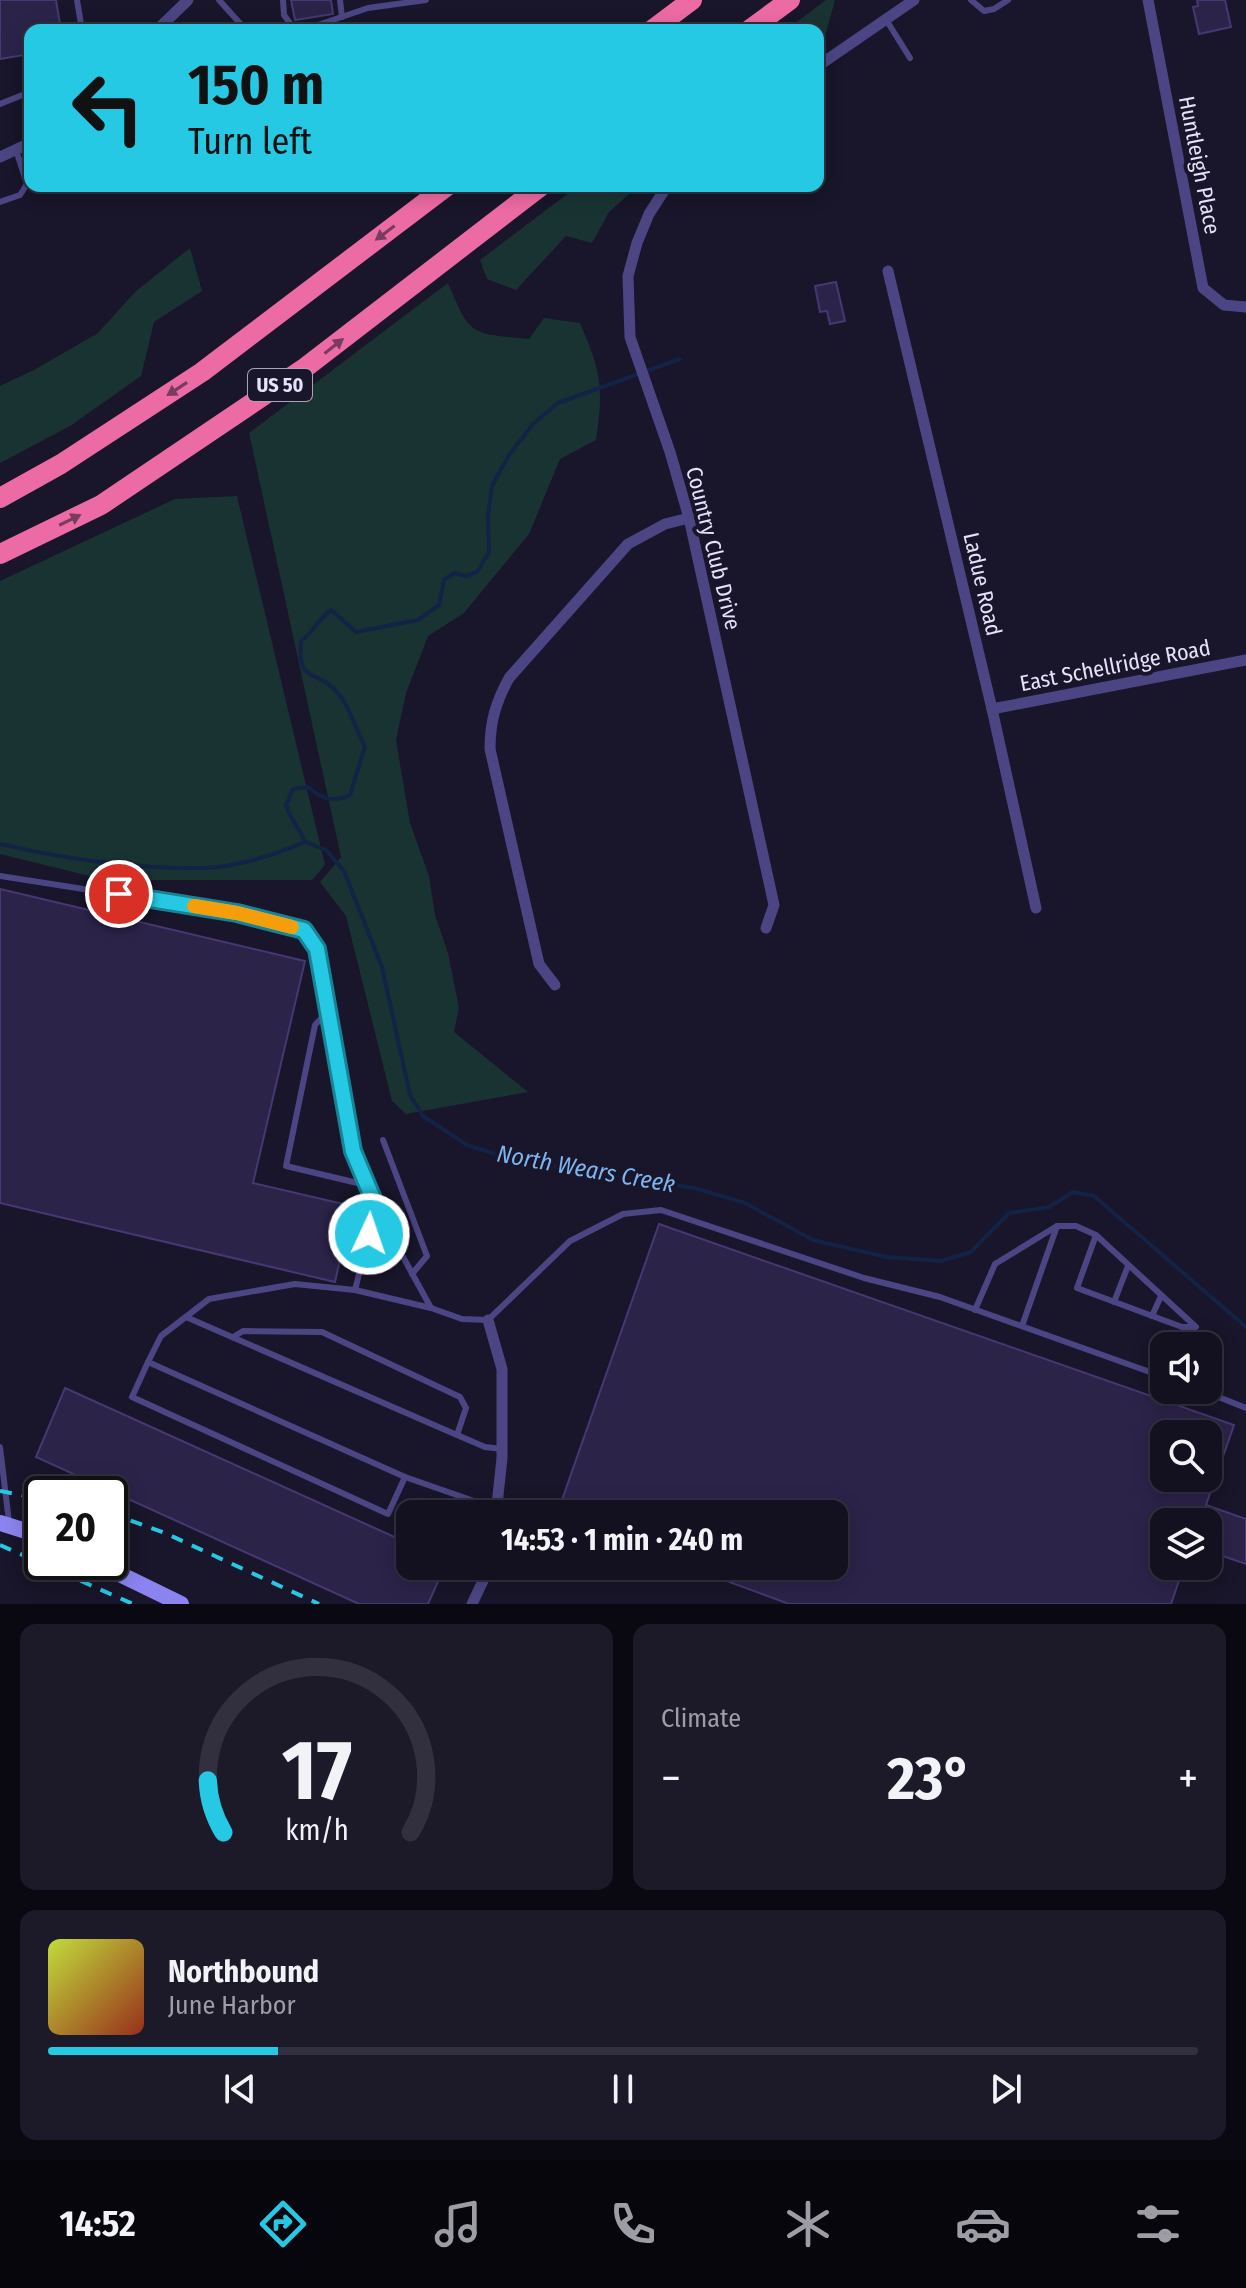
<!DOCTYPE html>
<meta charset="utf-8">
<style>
:root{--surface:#131020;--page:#1c1929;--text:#f1f3f6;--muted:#9d9da5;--line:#32303e;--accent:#25c9e4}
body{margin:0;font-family:"Fira Sans Condensed",sans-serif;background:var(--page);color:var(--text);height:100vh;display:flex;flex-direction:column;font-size:30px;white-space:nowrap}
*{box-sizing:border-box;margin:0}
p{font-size:26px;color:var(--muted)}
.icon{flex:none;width:44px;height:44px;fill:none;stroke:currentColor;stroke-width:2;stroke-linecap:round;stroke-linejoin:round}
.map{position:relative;height:1604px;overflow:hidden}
.panel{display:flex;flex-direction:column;gap:20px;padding:20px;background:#0a0912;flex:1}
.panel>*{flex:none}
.top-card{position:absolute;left:24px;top:24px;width:800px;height:168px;border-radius:16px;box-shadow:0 4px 20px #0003,0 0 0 2px var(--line);background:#25c9e4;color:#111;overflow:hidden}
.fabs{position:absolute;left:1150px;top:1332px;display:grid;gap:16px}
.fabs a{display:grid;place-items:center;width:72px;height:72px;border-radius:16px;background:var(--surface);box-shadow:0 4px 20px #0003,0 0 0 2px var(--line);font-size:40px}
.speed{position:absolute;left:24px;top:1476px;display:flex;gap:16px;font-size:40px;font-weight:700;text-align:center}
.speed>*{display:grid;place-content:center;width:104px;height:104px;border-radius:50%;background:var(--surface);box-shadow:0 4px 20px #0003,0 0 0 2px var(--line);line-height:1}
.speed .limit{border:4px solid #111;border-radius:12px;background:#fff;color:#111}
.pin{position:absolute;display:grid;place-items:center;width:68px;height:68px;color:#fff;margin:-34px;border:4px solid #fff;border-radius:50%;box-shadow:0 2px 8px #0007}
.me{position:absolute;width:88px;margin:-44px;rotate:3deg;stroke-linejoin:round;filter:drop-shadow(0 0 6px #0008)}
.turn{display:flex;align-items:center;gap:28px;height:168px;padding:0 32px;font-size:36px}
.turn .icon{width:104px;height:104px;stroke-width:2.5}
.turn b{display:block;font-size:56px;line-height:68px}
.big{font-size:60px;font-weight:700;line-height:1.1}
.panel .widget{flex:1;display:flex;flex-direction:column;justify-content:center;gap:12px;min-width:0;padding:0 28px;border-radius:16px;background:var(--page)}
.panel .dial{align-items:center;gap:0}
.dial svg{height:208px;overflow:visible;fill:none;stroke:var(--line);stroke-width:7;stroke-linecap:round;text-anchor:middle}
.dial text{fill:var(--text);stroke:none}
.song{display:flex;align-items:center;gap:24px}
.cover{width:96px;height:96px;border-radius:12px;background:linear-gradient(135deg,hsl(70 70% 55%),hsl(10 70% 35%))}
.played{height:8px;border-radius:4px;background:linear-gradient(90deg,var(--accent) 20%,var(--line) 20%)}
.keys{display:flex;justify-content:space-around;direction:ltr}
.heat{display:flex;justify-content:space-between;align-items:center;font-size:44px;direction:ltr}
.panel .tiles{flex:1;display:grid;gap:20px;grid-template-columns:1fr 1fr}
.widget:last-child{grid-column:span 2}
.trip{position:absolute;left:396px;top:1500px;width:452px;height:80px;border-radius:16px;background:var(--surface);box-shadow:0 4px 20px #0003,0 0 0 2px var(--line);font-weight:700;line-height:80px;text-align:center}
.tab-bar{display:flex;height:128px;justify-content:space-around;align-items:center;background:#08060d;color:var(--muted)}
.tab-bar .icon{width:56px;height:56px}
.tab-bar .on{color:var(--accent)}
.tab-bar b{font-size:36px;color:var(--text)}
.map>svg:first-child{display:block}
.green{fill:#193333}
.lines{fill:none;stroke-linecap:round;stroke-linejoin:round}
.stream{stroke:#122345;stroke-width:4}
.building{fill:#2c2349;stroke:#463872;stroke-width:2;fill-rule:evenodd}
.lane{stroke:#4b4683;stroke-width:6}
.street{stroke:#4b4683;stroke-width:11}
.secondary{stroke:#8b84f0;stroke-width:16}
.highway{stroke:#ed6ba4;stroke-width:20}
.rail{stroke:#25c9e4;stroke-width:4;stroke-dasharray:12 10;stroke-linecap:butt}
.oneway{fill:#783c61}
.route-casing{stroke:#188394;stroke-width:20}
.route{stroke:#25c9e4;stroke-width:14}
.slow{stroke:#f59e0b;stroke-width:14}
.labels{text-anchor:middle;stroke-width:8;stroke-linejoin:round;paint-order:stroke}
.shield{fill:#19152a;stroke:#a8a4bc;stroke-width:2}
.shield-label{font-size:20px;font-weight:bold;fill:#e6e2fb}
.street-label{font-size:22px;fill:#e6e2fb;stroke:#19152a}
.water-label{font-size:24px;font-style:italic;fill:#7cb5ef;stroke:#19152a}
</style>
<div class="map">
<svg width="1246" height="1604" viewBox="0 0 1246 1604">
<rect width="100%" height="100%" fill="#19152a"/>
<g class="green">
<polygon points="826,0 835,0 822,47 818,50 818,30 786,30"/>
<polygon points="578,186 638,186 609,212 592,243 566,236 516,290 487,279 480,260"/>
<polygon points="190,248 202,291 154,322 141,376 70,426 0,463 0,386 36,369 98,333 135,292"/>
<path d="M448,283C471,338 471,333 529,339L544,318L580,323C601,371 604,388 596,440L560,459L529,534L464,613L428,636L406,693L396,740L410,823L429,876L435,915L448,953L459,1008L454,1032L528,1092L406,1114L392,1101L346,916L320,882L341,857L249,433Z"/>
<polygon points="237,496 325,865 312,880 106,880 0,854 0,581 175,499"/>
</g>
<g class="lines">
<g class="stream">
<path d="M305,842C299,827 291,821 286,805L293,789L308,787C322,799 332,803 350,795L365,746C355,729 350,706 336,691C316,668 297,685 301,641C315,631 318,619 331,610L356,632L418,620L439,605L444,580L454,573L465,576L477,572L489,552L488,516L492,486L509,455L534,423L558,403L680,359"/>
<path d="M0,844C65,859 137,869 204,868C238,867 274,855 305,842L326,850L344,871L382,967L410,1095L423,1116L467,1145L514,1160L694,1188L745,1203L813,1240L886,1257L941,1261L971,1252L1009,1213L1049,1207L1073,1192L1094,1196L1246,1327"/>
</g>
</g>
<g class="building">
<polygon points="0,0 56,0 61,30 30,30 30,54 0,59"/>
<polygon points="291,0 331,0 333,14 295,20"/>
<polygon points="1197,0 1225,0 1231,27 1199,34 1193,7 1198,6"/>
<polygon points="836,282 845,321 830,324 827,311 820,312 815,286"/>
<polygon points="0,889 305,961 253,1183 352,1206 335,1282 0,1203"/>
<path d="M659,1224L1234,1425L1206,1505L1246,1519V1564L1208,1551V1522H1164V1566H1184L1171,1604H789L686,1566H834V1514H557ZM1164,1434H1208V1478H1164Z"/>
<polygon points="65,1388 410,1544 410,1566 445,1566 428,1604 359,1604 36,1457"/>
</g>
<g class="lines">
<g class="lane">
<polyline points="77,0 82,30"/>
<polyline points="219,0 246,30"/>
<polyline points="283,0 284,15 292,26 312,27 368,8 426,0"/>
<polyline points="340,0 342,17"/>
<polyline points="971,0 984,11 994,9 1008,0"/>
<polyline points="885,18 910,58"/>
<polyline points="0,104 30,92"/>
<polyline points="0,202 20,195 27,184 16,150"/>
<polyline points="0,876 237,913 304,930 317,949 353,1151 372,1200 431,1308 462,1319 488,1320 570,1241 623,1214 661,1210 864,1278 940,1297 1164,1377"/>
<polyline points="328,1011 315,1025 286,1166 366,1185"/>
<polyline points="383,1140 427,1256 412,1274"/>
<polyline points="376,1207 355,1290 431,1308"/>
<polyline points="355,1290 295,1284 209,1299 161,1336 148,1362 405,1477 497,1509"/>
<polyline points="1114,1302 1128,1266"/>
<polyline points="975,1310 995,1264 1057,1226"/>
<polyline points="1152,1316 1161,1296"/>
<polyline points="186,1317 457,1435 466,1408 460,1397 322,1332 243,1331 233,1337"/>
<polyline points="1022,1326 1057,1226 1076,1226 1096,1235 1196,1327 1182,1327 1077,1288 1096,1235"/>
<polyline points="148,1362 132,1397 388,1514 405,1477"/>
<polyline points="1201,1390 1246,1408"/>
<polyline points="457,1435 485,1447 502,1449"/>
<polyline points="0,1447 9,1522"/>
</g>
<g class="street">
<polyline points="1148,0 1203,288 1224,305 1246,307"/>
<polyline points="157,30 188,0"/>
<polyline points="818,66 914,0"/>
<polyline points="0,157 30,143"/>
<polyline points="667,186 649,214 637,243 628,276 630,337 670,452 689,518 774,905 766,928"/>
<polyline points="888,271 992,709 1036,908"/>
<polyline points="992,709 1246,660"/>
<path d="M555,985L539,964L490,749C490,721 496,702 509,678L628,544L665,524L689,518"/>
<polyline points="488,1320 502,1369 502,1458 496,1514"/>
<polyline points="472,1604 490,1566"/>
</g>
<g class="secondary">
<polyline points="0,1523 42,1536"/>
<polyline points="95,1562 181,1604"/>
</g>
<g class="highway">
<polyline points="652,30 692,0"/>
<polyline points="749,30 790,0"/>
<polyline points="0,498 61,464 202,372 447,186"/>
<polyline points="0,554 101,505 306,367 541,186"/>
</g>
<g class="rail">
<polyline points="0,1491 42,1499"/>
<polyline points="110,1513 165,1533 319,1604"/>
<polyline points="0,1545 133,1604"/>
</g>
</g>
<defs><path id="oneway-solid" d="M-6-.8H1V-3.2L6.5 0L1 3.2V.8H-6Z" transform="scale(2)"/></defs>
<g class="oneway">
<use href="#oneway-solid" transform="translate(385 233) rotate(143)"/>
<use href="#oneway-solid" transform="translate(334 346) rotate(-38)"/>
<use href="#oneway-solid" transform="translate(177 389) rotate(147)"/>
<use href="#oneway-solid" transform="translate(70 520) rotate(-26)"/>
</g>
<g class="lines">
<g class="route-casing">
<polyline id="route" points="119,894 237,913 304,930 317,949 353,1151 376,1206 369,1234"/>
</g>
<use href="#route" class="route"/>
<polyline class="slow" points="194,906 237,913 292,927"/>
</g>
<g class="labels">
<rect class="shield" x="248" y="369" width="64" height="32" rx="6"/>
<g class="shield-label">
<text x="280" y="392">US 50</text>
</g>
<g class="street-label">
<text transform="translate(1200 165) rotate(79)" y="8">Huntleigh Place</text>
<text transform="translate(714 548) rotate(76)" y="8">Country Club Drive</text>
<text transform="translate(983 584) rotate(77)" y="8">Ladue Road</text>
<text transform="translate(1115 665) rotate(-11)" y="8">East Schellridge Road</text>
</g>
<g class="water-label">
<text transform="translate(586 1169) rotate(10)" y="8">North Wears Creek</text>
</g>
</g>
</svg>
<div class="fabs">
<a><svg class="icon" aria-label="sound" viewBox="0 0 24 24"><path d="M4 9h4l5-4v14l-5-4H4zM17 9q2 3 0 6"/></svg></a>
<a><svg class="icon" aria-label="search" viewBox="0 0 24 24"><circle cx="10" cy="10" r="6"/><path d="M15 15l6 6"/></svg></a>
<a><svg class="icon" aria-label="layers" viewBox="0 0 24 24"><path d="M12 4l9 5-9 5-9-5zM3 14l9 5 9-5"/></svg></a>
</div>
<div class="speed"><div class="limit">20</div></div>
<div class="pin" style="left:119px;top:894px;background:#d93025"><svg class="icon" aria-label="arrive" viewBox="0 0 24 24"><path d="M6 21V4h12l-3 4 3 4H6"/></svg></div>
<svg class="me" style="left:369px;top:1234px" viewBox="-20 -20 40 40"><circle r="17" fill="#25c9e4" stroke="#fff" stroke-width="3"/><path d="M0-11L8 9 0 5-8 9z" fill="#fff"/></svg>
<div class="trip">14:53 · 1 min · 240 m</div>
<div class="top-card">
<div class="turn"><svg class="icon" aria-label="left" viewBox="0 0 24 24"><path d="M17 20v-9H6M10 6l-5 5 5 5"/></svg><div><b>150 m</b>Turn left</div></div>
</div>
</div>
<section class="panel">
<div class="tiles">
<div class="widget dial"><svg viewBox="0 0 100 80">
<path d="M14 69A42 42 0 1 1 86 69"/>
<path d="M14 69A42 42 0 0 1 8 49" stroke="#25c9e4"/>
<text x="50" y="56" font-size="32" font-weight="700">17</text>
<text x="50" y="72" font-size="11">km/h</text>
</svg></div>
<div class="widget"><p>Climate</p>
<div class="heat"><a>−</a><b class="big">23°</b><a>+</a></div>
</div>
<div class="widget">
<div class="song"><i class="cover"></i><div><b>Northbound</b><p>June Harbor</p></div></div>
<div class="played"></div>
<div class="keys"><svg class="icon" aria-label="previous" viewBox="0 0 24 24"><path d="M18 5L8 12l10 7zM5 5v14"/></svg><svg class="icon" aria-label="pause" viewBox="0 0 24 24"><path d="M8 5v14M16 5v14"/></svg><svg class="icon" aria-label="next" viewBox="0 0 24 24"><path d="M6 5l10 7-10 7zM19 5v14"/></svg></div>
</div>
</div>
</section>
<nav class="tab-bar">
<b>14:52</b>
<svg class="icon on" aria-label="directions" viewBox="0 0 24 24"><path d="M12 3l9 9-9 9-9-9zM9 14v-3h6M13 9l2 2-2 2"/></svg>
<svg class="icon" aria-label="music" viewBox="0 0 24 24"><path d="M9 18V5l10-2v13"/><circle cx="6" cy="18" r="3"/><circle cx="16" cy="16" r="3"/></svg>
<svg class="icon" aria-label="phone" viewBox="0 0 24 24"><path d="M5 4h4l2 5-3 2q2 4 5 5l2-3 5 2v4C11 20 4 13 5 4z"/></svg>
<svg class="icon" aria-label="climate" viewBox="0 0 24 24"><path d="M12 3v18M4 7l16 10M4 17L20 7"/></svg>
<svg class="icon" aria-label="car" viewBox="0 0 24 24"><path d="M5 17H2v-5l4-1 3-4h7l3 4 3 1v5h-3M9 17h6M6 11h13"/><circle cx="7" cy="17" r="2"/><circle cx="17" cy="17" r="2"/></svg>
<svg class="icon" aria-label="filters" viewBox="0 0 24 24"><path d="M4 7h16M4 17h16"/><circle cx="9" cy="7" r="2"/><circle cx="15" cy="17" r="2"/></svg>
</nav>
